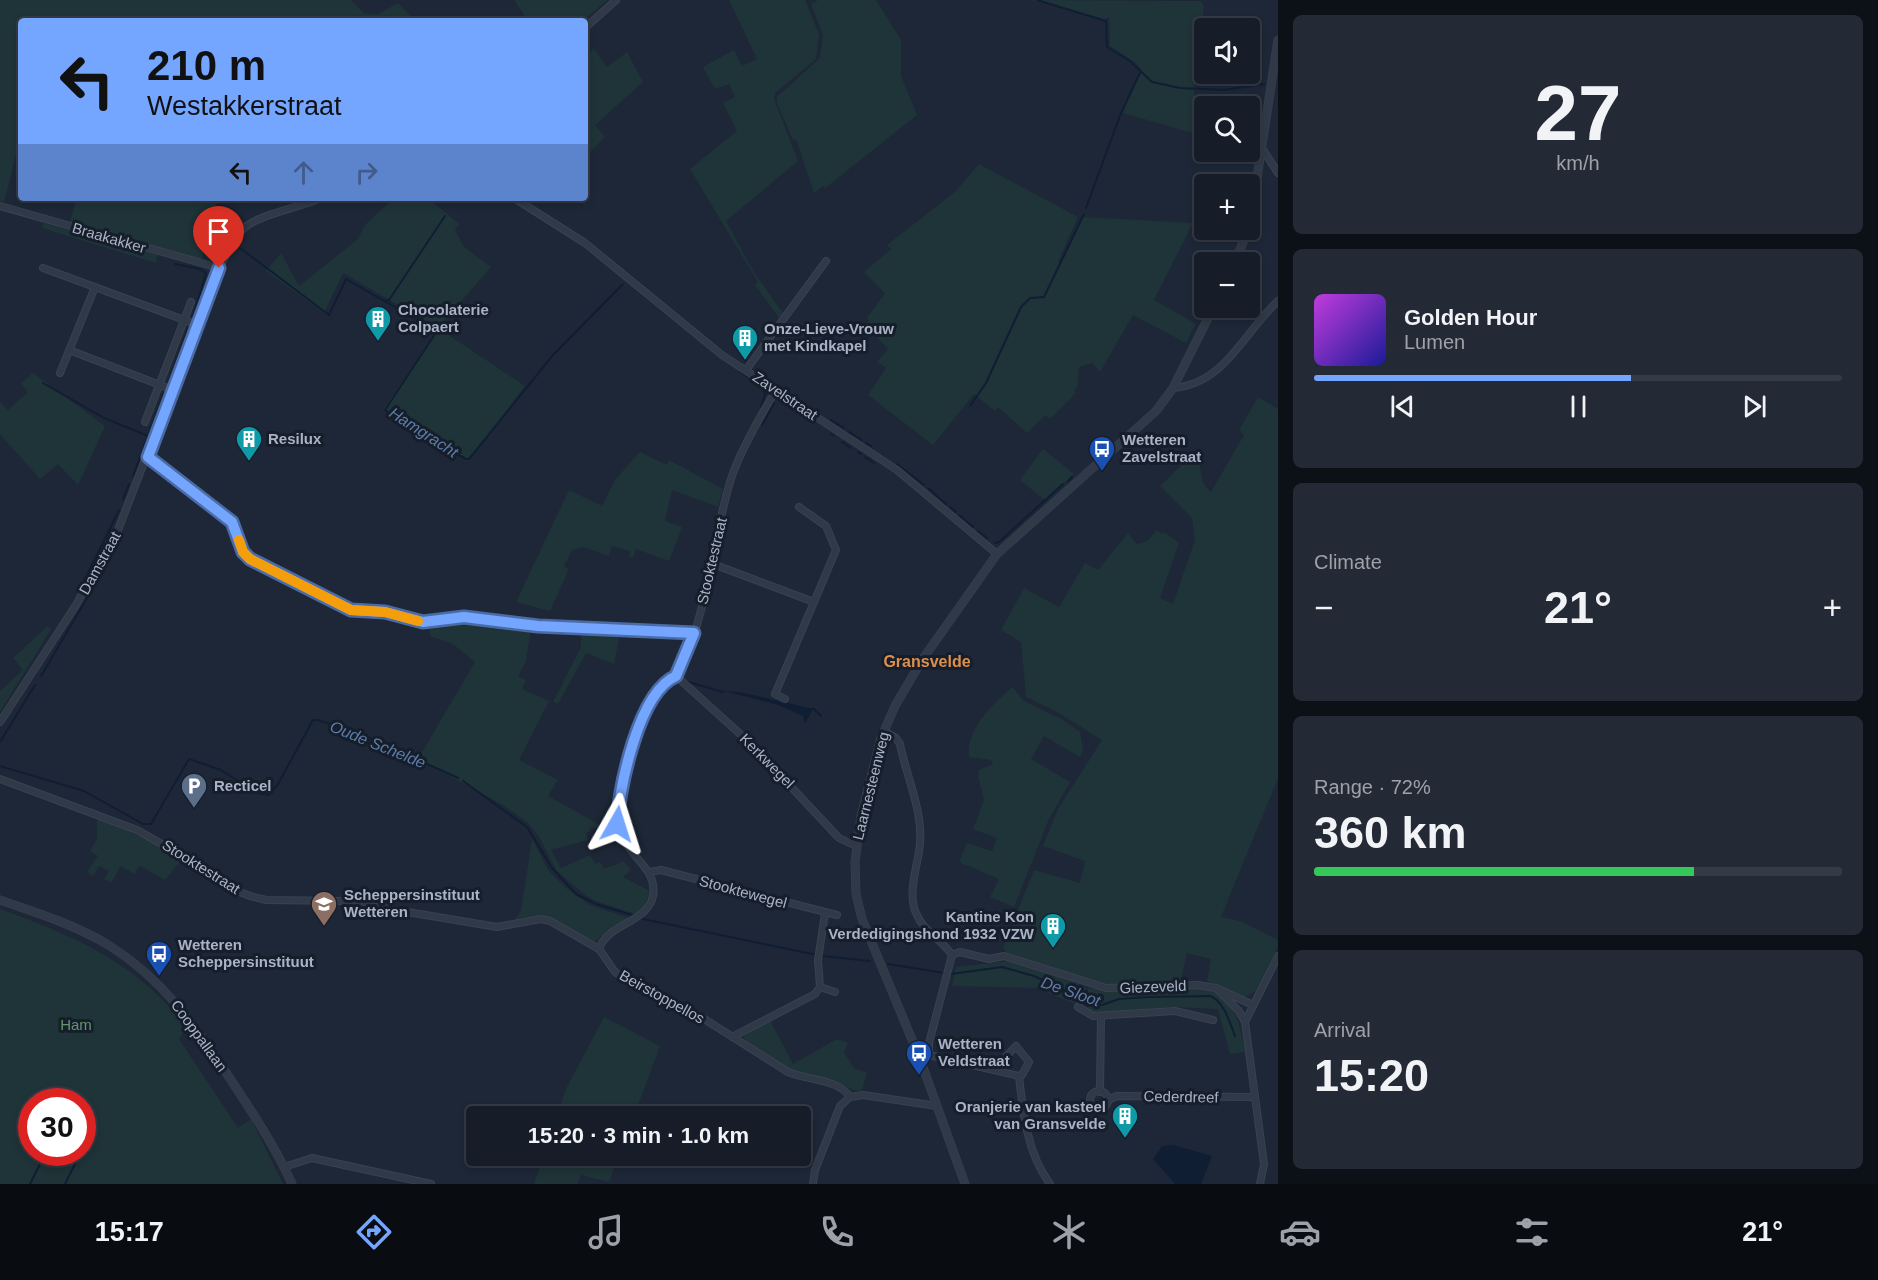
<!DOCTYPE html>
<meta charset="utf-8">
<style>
:root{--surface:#161d29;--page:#232a35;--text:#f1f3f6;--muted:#9ea2a8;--line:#353b46;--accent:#74a5ff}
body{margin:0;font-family:Arial,sans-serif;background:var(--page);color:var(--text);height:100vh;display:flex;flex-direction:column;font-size:22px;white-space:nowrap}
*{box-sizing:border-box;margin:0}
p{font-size:20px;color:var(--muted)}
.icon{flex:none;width:33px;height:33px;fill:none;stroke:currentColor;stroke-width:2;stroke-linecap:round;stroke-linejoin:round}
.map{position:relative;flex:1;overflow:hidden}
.drawer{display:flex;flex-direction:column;gap:15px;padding:15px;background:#0c1017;width:600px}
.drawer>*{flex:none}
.top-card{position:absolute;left:18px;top:18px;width:570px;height:183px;border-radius:6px;box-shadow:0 3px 9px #0003,0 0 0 2px var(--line);background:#74a5ff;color:#111;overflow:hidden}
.tools{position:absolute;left:1194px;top:18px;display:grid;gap:12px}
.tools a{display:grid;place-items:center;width:66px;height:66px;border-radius:6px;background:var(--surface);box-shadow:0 3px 9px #0003,0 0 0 2px var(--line);font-size:30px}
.speed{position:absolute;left:18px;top:1088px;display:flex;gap:12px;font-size:30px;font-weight:700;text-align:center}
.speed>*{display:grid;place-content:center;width:78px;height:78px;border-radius:50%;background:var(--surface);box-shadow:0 3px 9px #0003,0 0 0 2px var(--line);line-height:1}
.speed .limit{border:9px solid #d22;background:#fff;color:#111}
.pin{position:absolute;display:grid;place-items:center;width:51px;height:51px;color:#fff;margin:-62px -26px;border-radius:50% 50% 50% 0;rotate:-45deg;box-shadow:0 0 6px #0007}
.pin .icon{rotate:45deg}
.me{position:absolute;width:66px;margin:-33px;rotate:6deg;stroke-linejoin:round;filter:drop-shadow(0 0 4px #0008)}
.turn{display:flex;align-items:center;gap:21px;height:126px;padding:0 30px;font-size:27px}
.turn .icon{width:78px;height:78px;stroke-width:2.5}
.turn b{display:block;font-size:42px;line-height:51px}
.lanes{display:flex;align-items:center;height:57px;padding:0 30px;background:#0003;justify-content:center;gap:30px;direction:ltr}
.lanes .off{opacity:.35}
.big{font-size:45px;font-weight:700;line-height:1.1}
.drawer .tile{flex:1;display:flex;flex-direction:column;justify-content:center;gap:9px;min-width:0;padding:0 21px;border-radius:9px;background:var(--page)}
.drawer .dial{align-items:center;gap:0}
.dial b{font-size:78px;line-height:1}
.song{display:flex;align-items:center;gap:18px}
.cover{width:72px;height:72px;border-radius:9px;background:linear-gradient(135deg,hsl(290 70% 55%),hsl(240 70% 35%))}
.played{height:6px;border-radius:3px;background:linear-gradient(90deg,var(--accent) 60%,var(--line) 60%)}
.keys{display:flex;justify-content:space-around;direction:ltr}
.heat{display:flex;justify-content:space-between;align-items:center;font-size:33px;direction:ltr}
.charge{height:9px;border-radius:4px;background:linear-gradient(90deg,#34c759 72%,var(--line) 0)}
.trip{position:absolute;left:466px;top:1106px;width:345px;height:60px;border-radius:6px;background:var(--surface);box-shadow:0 3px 9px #0003,0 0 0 2px var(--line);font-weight:700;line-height:60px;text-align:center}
.tab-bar{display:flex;height:96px;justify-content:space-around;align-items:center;background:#090c10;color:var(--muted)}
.tab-bar .icon{width:42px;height:42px}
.tab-bar .current{color:var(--accent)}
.tab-bar b{font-size:27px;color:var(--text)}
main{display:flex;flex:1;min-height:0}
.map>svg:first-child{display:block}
.green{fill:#1f3438;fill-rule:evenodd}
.water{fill:#101e34}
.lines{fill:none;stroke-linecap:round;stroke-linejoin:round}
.stream{stroke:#101e34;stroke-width:2}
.minor-casing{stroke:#394251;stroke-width:8}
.tertiary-casing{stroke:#394251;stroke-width:9}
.minor{stroke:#303947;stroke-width:6}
.tertiary{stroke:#303947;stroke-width:8}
.route-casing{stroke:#4b6ba6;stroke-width:15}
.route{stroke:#74a5ff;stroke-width:10}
.slow{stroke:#f59e0b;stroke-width:10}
.labels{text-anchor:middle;stroke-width:6;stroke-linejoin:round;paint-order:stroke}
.street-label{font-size:15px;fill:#a9b3c5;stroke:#161e2b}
.poi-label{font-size:15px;font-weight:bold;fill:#a9b3c5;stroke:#161e2b;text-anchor:start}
.park-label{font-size:15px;fill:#60976e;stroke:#161e2b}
.water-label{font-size:16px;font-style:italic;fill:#5e7ca8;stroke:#161e2b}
.neighbourhood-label{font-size:16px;font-weight:bold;fill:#dd904d;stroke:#161e2b}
</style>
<main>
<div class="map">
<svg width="1278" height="1184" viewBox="0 0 1278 1184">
<rect width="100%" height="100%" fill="#1d2737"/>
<g class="green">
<polygon points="0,0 351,0 365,14 378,14 398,3 416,21 21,21 21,135 4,202 0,201"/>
<polygon points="514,0 607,0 583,21 528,21"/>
<polygon points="729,0 805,0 819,34 816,59 775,93 774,99 798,161 726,221 753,271 783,313 779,318 755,285 758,282 690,169 737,131 723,103 735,97 729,84 715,89 703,67 734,50 742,66 757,59"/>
<polygon points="818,0 876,0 901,40 901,76 917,115 825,188 823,186 814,193 796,139 793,140 777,103 777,97 820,58 823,35 811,4"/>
<polygon points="1031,0 1201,1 1204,6 1194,78 1196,134 1123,113 1141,69 1136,63 1110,46 1109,18 1103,19"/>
<polygon points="594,49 607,67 627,52 643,82 595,125 605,137 585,157 585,55"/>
<polygon points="979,164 1078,217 1058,262 1061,263 1083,217 1193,223 1154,300 1196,324 1186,343 1133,315 1100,372 1092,363 1079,367 1078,386 1074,390 1076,393 1050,419 1046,415 1027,433 998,407 995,411 974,394 933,445 868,395 886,368 877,362 888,349 865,325 869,321 867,318 885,293 864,272 891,249 887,245 955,192"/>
<polygon points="76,198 218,198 201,260 70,223"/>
<polygon points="394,198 428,198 459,224 455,230 464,247 491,267 438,328 525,386 468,461 383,410 438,328 343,273 324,313 266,271 281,253 299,286 358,239 365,225"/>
<polygon points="43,223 157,255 156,263 42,228"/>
<polygon points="33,373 105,426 78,485 58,464 40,479 0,434 0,402 8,410 28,392 21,383"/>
<polygon points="1258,397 1278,409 1278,778 1221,917 1240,921 1278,940 1278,946 1256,991 1245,997 1207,981 1211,959 1187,953 1180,983 1107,985 1007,953 1003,948 1034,870 1080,883 1085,861 1043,846 1058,809 1102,740 1057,712 1026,697 1021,642 1001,630 1024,588 1059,607 1085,563 1098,570 1128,533 1137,544 1146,542 1157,530 1162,534 1164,532 1179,543 1160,598 1173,604 1195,540 1192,518 1160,486 1197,450 1203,483 1211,492 1244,435 1239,430"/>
<polygon points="1043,449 1074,474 1045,500 1020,480"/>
<polygon points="640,452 667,465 669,460 723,489 718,507 672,490 665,521 682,527 669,561 636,549 633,558 629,557 630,551 612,546 609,556 583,547 572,550 564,566 569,569 550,611 516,602 569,490 602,506 615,480"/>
<polygon points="464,620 531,629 526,661 518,676 526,680 522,689 549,701 519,760 558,780 548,796 602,826 590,829 591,831 586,833 588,840 551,850 561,868 590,855 595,864 600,862 604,869 624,861 631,870 623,877 650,891 645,906 635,914 596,901 585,895 557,871 539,837 527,822 503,805 418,759 475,662 453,644 430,636 429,626"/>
<polygon points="48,626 51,629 0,712 0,691 23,670 13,658"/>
<polygon points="581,632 620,633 614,664 586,653 558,704 553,702 581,647"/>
<path d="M1012,687L1024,701L1063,720L1080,732L1083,751L1080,757L1044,736L1031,759L1070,782L1049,819L1014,907L990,897L999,879L959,862L967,843L992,851L997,838L973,829L984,800L978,776L979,770L993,764L991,760L969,757C966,729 992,705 1012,687Z"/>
<polygon points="97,818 131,832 183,858 165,880 140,866 134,874 121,866 111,883 104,879 109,871 99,866 93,876 87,872 98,856 90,851 97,839"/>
<path d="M532,839L548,870L566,888L590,905L629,918L594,942C563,928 552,909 514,920L521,911Z"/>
<path d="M0,909C73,935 139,964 187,1028L179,1039L238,1128L251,1119L283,1184H0ZM32,1101H82V1152H32Z"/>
<polygon points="1010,961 1086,987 1083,1007 1036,988 952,986 956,967"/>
<path d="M1198,987C1235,993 1239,1020 1245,1052L1230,1054L1218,1009L1169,1007L1101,1013L1087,1011L1088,988L1128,992Z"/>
<polygon points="604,1017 660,1046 634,1116 557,1116 566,1089"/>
<path d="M770,1020L793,1064L837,1039L848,1043L844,1053L854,1068L867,1073L862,1090L858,1091C851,1090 846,1086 841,1084C809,1074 761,1067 743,1036Z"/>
<polygon points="544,1155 619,1155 609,1182 581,1175 577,1184 534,1184"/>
</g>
<g class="water">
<path d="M721,690C730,692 740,692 749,694C772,699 791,704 813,709L805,724L803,716L778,705Z"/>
<polygon points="1174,1145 1212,1156 1201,1184 1175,1184 1153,1159 1162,1146"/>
</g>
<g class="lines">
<g class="stream">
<polyline points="1037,0 1106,21 1107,47 1130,61 1152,82 1180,88 1224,90 1264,84"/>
<polyline points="1086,208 1121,113 1140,73"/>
<polyline points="240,248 329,315 346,279 437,331 385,410 417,432 466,459 469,459 553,355 623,284"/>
<polyline points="175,264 200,269 206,273 193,317"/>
<polyline points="385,301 389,300 445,216"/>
<polyline points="739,371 757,383"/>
<polyline points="169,381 188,329"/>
<polyline points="43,383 104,418 148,436"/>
<polyline points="970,406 986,383 1021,307 1030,298 1044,297 1084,214"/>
<polyline points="761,407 765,395 763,388"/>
<polyline points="831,420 839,425"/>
<polyline points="762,425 774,403"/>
<polyline points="841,426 844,428"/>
<polyline points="849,432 862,440"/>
<polyline points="831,434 834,436"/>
<polyline points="842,442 851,448"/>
<polyline points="866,443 871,446"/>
<polyline points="858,452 861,454"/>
<polyline points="865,457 874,463"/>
<polyline points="897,464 924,485"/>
<polyline points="133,476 164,393"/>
<polyline points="1068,481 1072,477"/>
<polyline points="928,488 946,504"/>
<polyline points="123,499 129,484"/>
<polyline points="950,507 956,512"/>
<polyline points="959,515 973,527"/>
<polyline points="978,531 987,538"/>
<polyline points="995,543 999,542 1063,484"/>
<polyline points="84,581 119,510"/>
<polyline points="41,676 93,588"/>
<polyline points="685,681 723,692"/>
<polyline points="811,709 814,709 821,716"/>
<polyline points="0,742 35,685"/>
<polyline points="0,766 84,791 143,824 151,824 189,759 221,770 257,793 269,795 278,784 313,720 318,720 368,737 458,778"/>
<polyline points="463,781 527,827 552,868 576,894 596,904 632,915"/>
<polyline points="643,919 817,955"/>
<polyline points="822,956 870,961"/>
<path d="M888,964L951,974L1002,967L1034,976L1091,1003L1102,1005L1119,999L1147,997L1210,996C1224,1001 1230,1023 1235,1036"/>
<polyline points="82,1150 93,1139"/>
<polyline points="30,1184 46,1152"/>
<polyline points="65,1184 81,1152"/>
</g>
<g class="minor-casing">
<g id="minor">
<polyline points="585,28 616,0"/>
<polyline points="1262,148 1278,173"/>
<polyline points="514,198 585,243 722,355 897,470 997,554"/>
<polyline points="0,206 219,268"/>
<polyline points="43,268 198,325"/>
<polyline points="69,350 173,390"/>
<polyline points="746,370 826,261"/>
<polyline points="60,373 95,287"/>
<path d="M1173,388C1225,384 1244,332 1278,301"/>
<polyline points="145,422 191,302"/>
<polyline points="148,457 232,522 243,552 250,559 351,611 385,612 423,622 464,617 538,626 694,633"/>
<polyline points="713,564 814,602"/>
<polyline points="676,676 749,742 839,838 856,846"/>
<polyline points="785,699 775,694 836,550 826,526 799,507"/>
<path d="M0,722L76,605L118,530L219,268C227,256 231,241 241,231C256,214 300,208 321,198"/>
<path d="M884,731L896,738L900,744C906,776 923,810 920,844C918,865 907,893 916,913C923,931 941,939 952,955"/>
<path d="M0,779L137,830L197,864L232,889L250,896L266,900L342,901L497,927L541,919L550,921L599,949L615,972L622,977L698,1015L788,1072C806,1080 839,1079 850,1097"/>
<polyline points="649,872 661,870 837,915"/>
<path d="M599,949C607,924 648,922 653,896C659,862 614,854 618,812C622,780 636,717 656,692C662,685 672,681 676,675C682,667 686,655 690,646C710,592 714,533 731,479C740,451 761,415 776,390"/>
<polyline points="952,955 960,952 989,959 1004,956 1106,988 1198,985 1216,988"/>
<polyline points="820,987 835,992"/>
<polyline points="1078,1007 1093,1016 1175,1011 1213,1020"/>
<polyline points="1245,1022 1239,1011 1216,988 1253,1005"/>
<polyline points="732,1037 815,994 820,987 818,960 825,913"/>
<path d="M929,1055L1019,1076C1023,1113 1027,1153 1050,1184"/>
<polyline points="926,1057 929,1055 929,1043 952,955"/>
<polyline points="994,1069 1016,1046 1029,1062 1022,1075 1019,1076"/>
<circle cx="1099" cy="1100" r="9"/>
<polyline points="1100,1092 1101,1017"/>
<polyline points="1108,1100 1117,1096 1255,1097"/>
<polyline points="284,1167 312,1158 431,1184"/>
<polyline points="813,1184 815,1170 840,1106 850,1097 863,1095 937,1106"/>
<polyline points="1260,1184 1264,1164 1245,1022 1278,956"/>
</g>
</g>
<g class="tertiary-casing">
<g id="tertiary">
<polyline points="1250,224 1278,40"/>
<polyline points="1235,262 1248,230"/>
<path d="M0,900C37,913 76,925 110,946C165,981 194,1025 229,1077C252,1112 275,1146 292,1184"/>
<polyline points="965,1184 920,1059 862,919 856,894 855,862 861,816 881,738 895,706 922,660 997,554 1156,411 1173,388 1213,308"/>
</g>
</g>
<use href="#minor" class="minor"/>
<use href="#tertiary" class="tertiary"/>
</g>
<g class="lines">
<g class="route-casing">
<path id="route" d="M219,268L148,457L232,522L243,552L250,559L351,610L385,612L423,622L464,617L538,626L694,633L676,676C638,693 620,786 617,824"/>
</g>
<use href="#route" class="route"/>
<polyline class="slow" points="239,540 243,552 250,559 351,610 385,612 418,621"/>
</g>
<defs>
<g id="building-pin" transform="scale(1.35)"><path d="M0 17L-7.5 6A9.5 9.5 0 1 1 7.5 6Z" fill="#0f9aa8" stroke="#161e2b"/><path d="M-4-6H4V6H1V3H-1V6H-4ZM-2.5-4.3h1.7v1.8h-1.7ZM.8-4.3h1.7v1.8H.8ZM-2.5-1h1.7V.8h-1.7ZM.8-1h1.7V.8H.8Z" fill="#fff"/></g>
<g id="bus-pin" transform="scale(1.35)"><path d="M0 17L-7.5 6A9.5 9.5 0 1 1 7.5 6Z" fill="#1a4fb4" stroke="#161e2b"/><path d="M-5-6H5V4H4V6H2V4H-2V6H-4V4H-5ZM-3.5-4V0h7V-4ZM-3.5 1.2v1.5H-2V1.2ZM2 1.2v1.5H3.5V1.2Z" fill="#fff"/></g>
<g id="parking-pin" transform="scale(1.35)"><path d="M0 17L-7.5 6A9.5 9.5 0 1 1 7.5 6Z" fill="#5c6f8a" stroke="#161e2b"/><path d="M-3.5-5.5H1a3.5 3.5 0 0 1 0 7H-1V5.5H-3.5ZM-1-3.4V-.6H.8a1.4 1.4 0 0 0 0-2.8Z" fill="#fff"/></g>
<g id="school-pin" transform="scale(1.35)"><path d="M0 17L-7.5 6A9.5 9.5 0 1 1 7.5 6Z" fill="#8d6e63" stroke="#161e2b"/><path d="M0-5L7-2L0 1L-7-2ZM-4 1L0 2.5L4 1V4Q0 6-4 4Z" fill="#fff"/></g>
</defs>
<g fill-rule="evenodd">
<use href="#building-pin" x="378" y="319"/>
<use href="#building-pin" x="745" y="338"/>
<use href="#building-pin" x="249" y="439"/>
<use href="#bus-pin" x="1102" y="449"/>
<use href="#parking-pin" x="194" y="786"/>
<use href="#school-pin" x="324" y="904"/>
<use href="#building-pin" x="1053" y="926"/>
<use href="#bus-pin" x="159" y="954"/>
<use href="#bus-pin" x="919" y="1053"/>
<use href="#building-pin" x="1125" y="1116"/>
</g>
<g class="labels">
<g class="street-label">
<text transform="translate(109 238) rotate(16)" y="5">Braakakker</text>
<text transform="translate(785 396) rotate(34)" y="5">Zavelstraat</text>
<text transform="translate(712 561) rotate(-77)" y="5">Stooktestraat</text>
<text transform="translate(100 563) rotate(-61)" y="5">Damstraat</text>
<text transform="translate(767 761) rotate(45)" y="5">Kerkwegel</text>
<text transform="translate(871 786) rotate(-76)" y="5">Laarnesteenweg</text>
<text transform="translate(201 867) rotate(32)" y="5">Stooktestraat</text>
<text transform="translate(743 892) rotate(15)" y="5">Stooktewegel</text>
<text transform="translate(1153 987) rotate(-2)" y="5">Giezeveld</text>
<text transform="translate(662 997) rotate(29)" y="5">Beirstoppellos</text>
<text transform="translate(199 1036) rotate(54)" y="5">Cooppallaan</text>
<text transform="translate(1181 1097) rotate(1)" y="5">Cederdreef</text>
</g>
<g class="poi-label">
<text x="398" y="315">Chocolaterie<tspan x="398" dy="17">Colpaert</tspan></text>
<text x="764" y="334">Onze-Lieve-Vrouw<tspan x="764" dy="17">met Kindkapel</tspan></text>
<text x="268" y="444">Resilux</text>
<text x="1122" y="445">Wetteren<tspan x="1122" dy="17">Zavelstraat</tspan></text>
<text x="214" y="791">Recticel</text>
<text x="344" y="900">Scheppersinstituut<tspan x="344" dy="17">Wetteren</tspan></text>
<text x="1034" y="922" text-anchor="end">Kantine Kon<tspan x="1034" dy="17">Verdedigingshond 1932 VZW</tspan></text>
<text x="178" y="950">Wetteren<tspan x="178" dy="17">Scheppersinstituut</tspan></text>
<text x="938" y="1049">Wetteren<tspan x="938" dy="17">Veldstraat</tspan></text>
<text x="1106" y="1112" text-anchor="end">Oranjerie van kasteel<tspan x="1106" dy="17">van Gransvelde</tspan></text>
</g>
<g class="park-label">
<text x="76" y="1030">Ham</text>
</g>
<g class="water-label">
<text transform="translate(424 432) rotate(33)" y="6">Hamgracht</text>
<text transform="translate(378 744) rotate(22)" y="6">Oude Schelde</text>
<text transform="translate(1071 991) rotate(19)" y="6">De Sloot</text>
</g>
<g class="neighbourhood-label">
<text x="927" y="667">Gransvelde</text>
</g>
</g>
</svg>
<div class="tools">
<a><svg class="icon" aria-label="sound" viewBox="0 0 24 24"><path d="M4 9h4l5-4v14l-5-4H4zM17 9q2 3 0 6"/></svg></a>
<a><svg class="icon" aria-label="search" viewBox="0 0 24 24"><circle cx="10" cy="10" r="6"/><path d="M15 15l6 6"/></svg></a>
<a>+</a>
<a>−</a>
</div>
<div class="speed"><div class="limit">30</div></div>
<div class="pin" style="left:219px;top:268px;background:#d93025"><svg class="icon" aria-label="arrive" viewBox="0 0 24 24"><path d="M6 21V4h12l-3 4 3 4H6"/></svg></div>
<svg class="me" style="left:617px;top:824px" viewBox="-20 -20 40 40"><path d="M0-17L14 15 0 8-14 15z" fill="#74a5ff" stroke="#fff" stroke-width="4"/></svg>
<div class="trip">15:20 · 3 min · 1.0 km</div>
<div class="top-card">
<div class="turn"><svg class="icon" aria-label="left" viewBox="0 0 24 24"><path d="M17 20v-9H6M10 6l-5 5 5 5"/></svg><div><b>210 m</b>Westakkerstraat</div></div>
<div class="lanes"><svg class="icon" aria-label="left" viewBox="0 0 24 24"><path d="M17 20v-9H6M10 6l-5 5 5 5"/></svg><svg class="icon off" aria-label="ahead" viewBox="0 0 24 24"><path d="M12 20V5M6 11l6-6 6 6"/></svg><svg class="icon off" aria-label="right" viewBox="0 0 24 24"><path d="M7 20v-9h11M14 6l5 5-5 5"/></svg></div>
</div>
</div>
<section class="drawer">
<div class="tile dial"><b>27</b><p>km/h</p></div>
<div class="tile">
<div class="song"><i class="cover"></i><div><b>Golden Hour</b><p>Lumen</p></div></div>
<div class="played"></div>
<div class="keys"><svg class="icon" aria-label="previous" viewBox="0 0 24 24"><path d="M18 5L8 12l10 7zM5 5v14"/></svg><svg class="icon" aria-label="pause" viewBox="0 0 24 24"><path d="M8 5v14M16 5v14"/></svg><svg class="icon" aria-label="next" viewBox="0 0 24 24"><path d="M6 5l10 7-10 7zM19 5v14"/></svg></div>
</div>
<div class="tile"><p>Climate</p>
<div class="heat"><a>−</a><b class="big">21°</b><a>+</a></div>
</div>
<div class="tile"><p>Range · 72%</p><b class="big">360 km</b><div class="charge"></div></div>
<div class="tile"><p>Arrival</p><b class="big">15:20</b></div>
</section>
</main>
<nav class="tab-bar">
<b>15:17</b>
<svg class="icon current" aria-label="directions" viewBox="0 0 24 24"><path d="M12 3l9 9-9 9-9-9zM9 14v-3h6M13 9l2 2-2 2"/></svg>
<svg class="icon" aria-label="music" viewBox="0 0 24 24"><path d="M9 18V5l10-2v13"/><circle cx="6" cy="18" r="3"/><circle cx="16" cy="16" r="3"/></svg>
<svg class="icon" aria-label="phone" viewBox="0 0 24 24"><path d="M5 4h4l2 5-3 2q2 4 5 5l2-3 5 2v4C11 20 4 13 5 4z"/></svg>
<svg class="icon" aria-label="climate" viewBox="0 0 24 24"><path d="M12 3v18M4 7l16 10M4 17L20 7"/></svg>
<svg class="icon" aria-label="car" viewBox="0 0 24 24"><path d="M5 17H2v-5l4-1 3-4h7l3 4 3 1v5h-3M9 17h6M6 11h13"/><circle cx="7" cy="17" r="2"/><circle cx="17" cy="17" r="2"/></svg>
<svg class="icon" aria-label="filters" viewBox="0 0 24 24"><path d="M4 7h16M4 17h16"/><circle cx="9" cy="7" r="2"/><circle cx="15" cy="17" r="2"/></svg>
<b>21°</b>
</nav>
